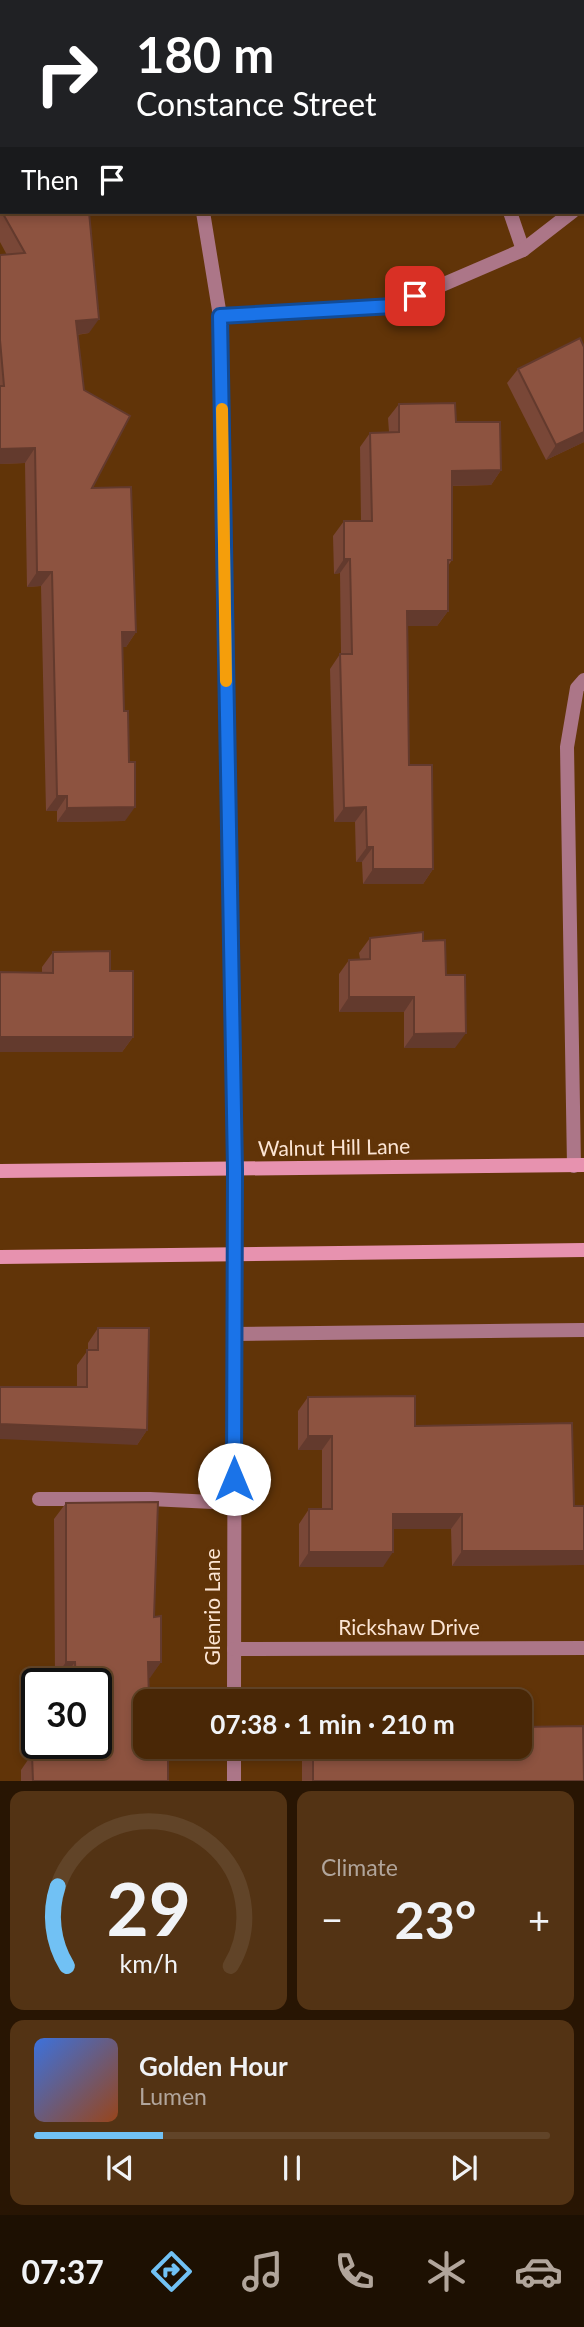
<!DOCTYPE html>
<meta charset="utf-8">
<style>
:root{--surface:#492706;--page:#533314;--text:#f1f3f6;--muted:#b1a59b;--line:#614428;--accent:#71c1f4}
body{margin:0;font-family:Lato,sans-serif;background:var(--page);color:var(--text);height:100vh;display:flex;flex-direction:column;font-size:26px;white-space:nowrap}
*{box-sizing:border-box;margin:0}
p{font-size:23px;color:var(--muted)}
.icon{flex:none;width:38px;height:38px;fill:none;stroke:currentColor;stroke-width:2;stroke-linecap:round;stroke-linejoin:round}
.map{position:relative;height:1781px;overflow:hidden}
.sheet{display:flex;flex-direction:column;gap:10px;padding:10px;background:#281503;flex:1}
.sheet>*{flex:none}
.hud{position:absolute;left:0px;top:0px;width:584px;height:214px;box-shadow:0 4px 10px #0003,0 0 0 2px var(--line);background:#202124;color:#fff;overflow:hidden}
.speed{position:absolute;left:21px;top:1668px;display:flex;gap:14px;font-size:35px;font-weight:700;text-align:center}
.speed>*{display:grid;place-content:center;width:91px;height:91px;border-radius:50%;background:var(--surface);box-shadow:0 4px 10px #0003,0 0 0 2px var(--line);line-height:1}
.speed .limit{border:4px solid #111;border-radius:10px;background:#fff;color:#111}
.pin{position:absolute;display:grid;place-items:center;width:60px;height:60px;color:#fff;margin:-30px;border-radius:14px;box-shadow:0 4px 10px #0006}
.me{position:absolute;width:77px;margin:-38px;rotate:0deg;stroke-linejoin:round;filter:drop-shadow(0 0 5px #0008)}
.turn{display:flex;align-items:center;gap:24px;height:147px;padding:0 21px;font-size:32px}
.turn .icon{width:91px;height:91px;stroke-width:2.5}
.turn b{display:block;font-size:49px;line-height:60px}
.then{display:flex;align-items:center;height:66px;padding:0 21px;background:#0003;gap:14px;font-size:26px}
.big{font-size:52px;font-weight:700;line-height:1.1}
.sheet .tile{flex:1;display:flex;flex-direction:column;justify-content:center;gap:10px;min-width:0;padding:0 24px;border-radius:14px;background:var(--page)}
.sheet .dial{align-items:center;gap:0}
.dial svg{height:182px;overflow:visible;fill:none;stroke:var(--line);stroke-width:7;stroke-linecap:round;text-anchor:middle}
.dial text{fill:var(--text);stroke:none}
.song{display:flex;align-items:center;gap:21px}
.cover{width:84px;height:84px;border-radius:10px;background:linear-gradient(135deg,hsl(220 70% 55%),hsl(20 70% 35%))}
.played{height:7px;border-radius:4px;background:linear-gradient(90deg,var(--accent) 25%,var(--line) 25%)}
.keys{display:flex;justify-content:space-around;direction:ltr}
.heat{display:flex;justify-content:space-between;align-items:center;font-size:38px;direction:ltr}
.sheet .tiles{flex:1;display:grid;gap:10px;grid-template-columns:1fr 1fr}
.tile:last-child{grid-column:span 2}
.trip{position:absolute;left:133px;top:1689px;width:399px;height:70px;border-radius:14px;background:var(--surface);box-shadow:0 4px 10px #0003,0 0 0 2px var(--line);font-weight:700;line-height:70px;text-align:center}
.dock{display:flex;height:112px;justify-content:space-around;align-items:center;background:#1d1002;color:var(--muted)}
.dock .icon{width:49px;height:49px}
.dock .active{color:var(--accent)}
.dock b{font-size:32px;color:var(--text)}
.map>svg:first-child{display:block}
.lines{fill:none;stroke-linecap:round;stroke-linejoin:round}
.service{stroke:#ac7688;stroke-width:14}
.minor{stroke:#ac7688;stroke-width:14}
.secondary{stroke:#e792af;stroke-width:14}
.wall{fill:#794737}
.shaded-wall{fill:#633a2d}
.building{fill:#8d5340;stroke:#633a2d;stroke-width:2}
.route-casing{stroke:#114b97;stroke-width:18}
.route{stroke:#1a73e8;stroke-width:12}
.slow{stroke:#f59e0b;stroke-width:12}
.labels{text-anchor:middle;stroke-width:7;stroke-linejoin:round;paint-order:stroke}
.street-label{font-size:21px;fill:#fce5d4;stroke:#613408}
</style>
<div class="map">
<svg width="584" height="1781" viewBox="0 0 584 1781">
<rect width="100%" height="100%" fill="#613408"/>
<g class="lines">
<g class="service">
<polyline points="437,0 437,2"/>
<polyline points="510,212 523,250"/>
<polyline points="574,1166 567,747 577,688 584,680"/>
<polyline points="234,1334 584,1330"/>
<polyline points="39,1499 150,1499 234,1503"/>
</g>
<g class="minor">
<polyline points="122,0 123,2"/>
<polyline points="583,203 584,202"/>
<polyline points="203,212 220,316 235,1170 234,1701"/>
<polyline points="220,316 393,306 523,250 572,212"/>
<polyline points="234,1649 584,1648"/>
<polyline points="234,1781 234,1746"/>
</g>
<g class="secondary">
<polyline points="0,1171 584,1165"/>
<polyline points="0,1257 584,1250"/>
</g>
</g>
<g class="wall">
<polygon points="249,0 375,0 376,2 250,2"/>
<polygon points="0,176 89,333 77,335 92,488 136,632 126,647 122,647 125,821 57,822 57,811 46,811 41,586 27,587 25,463 0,464 0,255 7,255 0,242"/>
<polygon points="584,347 584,442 546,460 507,383 518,369"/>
<polygon points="399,404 456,422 501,470 491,485 452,486 452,560 448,566 448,611 437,626 408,626 409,765 433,869 423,884 363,884 362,862 356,862 355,822 334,822 330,669 340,654 341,654 340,573 334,574 333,536 344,521 361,521 360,447 370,433 389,432 388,418"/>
<polygon points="370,938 423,941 446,975 455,1048 404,1048 404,1012 339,1012 339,974 349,960 360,959 359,953"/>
<polygon points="53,952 110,971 133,1037 122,1052 0,1052 0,972 42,973 42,967"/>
<polygon points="98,1328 147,1430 137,1445 77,1387 77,1365 88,1350 88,1343"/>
<polygon points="308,1397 415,1426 574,1506 584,1506 584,1565 452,1566 451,1529 393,1529 383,1567 299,1567 299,1524 309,1509 322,1509 322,1450 298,1450 298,1411"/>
<polygon points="66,1503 154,1617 161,1662 149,1678 150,1749 168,1781 21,1781 21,1770 32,1754 40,1753 39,1747 42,1743 96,1743 96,1684 64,1684 64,1678 55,1678 54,1519"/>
<polygon points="302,1746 520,1746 584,1781 302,1781"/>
</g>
<g class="shaded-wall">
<rect x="0" y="134" width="2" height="13"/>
<polygon points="99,319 89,333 65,336 76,321"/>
<polygon points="584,432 584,442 546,460 556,445"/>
<polygon points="35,448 25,463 0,464 0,449"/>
<polygon points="501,470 491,485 442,486 452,471"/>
<polygon points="344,559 350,559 340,573 334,574"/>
<polygon points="37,572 52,572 41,586 27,587"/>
<polygon points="407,611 448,611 437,626 397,626"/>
<polygon points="122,632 136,632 126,647 112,647"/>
<polygon points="57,796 67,796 57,811 46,811"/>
<polygon points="135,807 125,821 57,822 67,808"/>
<polygon points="366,807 355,822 334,822 344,808"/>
<polygon points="367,847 373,847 362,862 356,862"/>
<polygon points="373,869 433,869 423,884 363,884"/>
<polygon points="349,997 414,997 404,1012 339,1012"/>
<polygon points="466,1033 455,1048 404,1048 414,1034"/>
<polygon points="0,1037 133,1037 122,1052 0,1052"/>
<polygon points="0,1424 147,1430 137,1445 0,1439"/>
<polygon points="308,1436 332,1436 322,1450 298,1450"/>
<polygon points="393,1514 462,1514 451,1529 383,1529"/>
<polygon points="462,1551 584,1551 584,1565 452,1566"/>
<polygon points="309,1552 393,1552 383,1567 299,1567"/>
<polygon points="66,1662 75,1662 64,1678 55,1678"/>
<polygon points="148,1662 161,1662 150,1678 137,1678"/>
</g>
<g class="building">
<polygon points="266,0 375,0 376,2 267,2"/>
<polygon points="521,0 584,0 584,47 583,48 583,2 520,2"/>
<polygon points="0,16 2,18 2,134 0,134"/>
<polygon points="2,175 2,212 0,209 0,176"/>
<polygon points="2,212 89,212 99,319 76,321 84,390 130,416 92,488 131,487 136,632 122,632 124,711 128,711 129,762 135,762 135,807 67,808 67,796 57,796 52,572 37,572 35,448 0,449 0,386 4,386 0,340 0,255 25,253"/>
<polygon points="580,338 584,347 584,432 556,445 518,369"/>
<polygon points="455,403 456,422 500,422 501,470 452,471 452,560 448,560 448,611 407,611 409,765 432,765 433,869 373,869 373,847 367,847 366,807 344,808 340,654 352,654 350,559 344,559 344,521 372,521 370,433 399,432 399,404"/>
<polygon points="423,932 423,941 445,940 446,975 465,975 466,1033 414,1034 414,997 349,997 349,960 370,959 370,938"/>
<polygon points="110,951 110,971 133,971 133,1037 0,1037 0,972 53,973 53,952"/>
<polygon points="98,1328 149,1328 147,1430 0,1424 0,1387 87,1387 87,1350 98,1350"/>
<polygon points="415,1396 415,1426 572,1423 574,1506 584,1506 584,1551 462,1551 462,1514 393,1514 393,1552 309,1552 309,1509 332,1509 332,1436 308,1436 308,1397"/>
<polygon points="158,1502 154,1617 161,1616 161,1662 148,1662 149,1701 145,1701 145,1746 150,1746 150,1749 168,1748 168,1781 33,1781 32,1754 52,1753 51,1743 96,1743 96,1684 76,1684 75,1662 66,1662 66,1503"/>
<polygon points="583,1726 584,1781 313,1781 313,1746 520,1746 520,1727"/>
</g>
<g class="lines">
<g class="route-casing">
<polyline id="route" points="234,1479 235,1170 220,316 393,306 415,296"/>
</g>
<use href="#route" class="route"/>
<polyline class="slow" points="222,409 226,681"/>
</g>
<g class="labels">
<g class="street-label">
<text transform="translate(334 1148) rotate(-1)" y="7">Walnut Hill Lane</text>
<text transform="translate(213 1607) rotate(-90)" y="7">Glenrio Lane</text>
<text x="409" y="1635">Rickshaw Drive</text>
</g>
</g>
</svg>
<div class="speed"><div class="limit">30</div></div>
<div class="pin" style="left:415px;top:296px;background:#d93025"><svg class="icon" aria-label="arrive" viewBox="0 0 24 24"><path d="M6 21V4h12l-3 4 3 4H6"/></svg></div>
<svg class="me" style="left:234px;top:1479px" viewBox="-20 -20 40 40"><circle r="19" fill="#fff"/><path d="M0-13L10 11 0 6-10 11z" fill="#1a73e8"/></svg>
<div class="trip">07:38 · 1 min · 210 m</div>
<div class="hud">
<div class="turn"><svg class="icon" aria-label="right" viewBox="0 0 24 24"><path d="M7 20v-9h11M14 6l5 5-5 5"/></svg><div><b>180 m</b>Constance Street</div></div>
<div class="then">Then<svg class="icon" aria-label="arrive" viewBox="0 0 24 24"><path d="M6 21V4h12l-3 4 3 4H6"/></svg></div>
</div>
</div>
<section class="sheet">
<div class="tiles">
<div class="tile dial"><svg viewBox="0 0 100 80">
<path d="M14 69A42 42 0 1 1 86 69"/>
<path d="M14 69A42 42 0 0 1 10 34" stroke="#71c1f4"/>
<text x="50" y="56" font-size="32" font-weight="700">29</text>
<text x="50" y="72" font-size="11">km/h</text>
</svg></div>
<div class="tile"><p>Climate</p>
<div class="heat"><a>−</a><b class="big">23°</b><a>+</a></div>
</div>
<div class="tile">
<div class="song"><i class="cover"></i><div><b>Golden Hour</b><p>Lumen</p></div></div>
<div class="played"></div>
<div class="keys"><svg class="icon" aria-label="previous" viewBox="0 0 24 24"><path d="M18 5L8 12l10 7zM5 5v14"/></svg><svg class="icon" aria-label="pause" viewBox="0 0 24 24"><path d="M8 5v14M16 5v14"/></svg><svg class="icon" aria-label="next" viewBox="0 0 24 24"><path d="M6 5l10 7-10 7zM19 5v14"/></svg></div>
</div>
</div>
</section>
<nav class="dock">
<b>07:37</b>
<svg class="icon active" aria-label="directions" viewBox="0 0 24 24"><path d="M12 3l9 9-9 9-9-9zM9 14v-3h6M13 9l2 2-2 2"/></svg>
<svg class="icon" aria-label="music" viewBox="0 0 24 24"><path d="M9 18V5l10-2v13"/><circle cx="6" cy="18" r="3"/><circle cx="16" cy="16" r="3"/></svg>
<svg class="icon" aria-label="phone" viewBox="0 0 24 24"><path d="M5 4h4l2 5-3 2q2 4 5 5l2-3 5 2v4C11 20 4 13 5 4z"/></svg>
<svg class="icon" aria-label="climate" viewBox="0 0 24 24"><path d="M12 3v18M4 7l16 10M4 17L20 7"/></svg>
<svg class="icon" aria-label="car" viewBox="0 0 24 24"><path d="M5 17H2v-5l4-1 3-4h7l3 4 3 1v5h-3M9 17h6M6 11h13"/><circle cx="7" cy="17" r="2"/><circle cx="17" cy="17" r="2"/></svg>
</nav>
